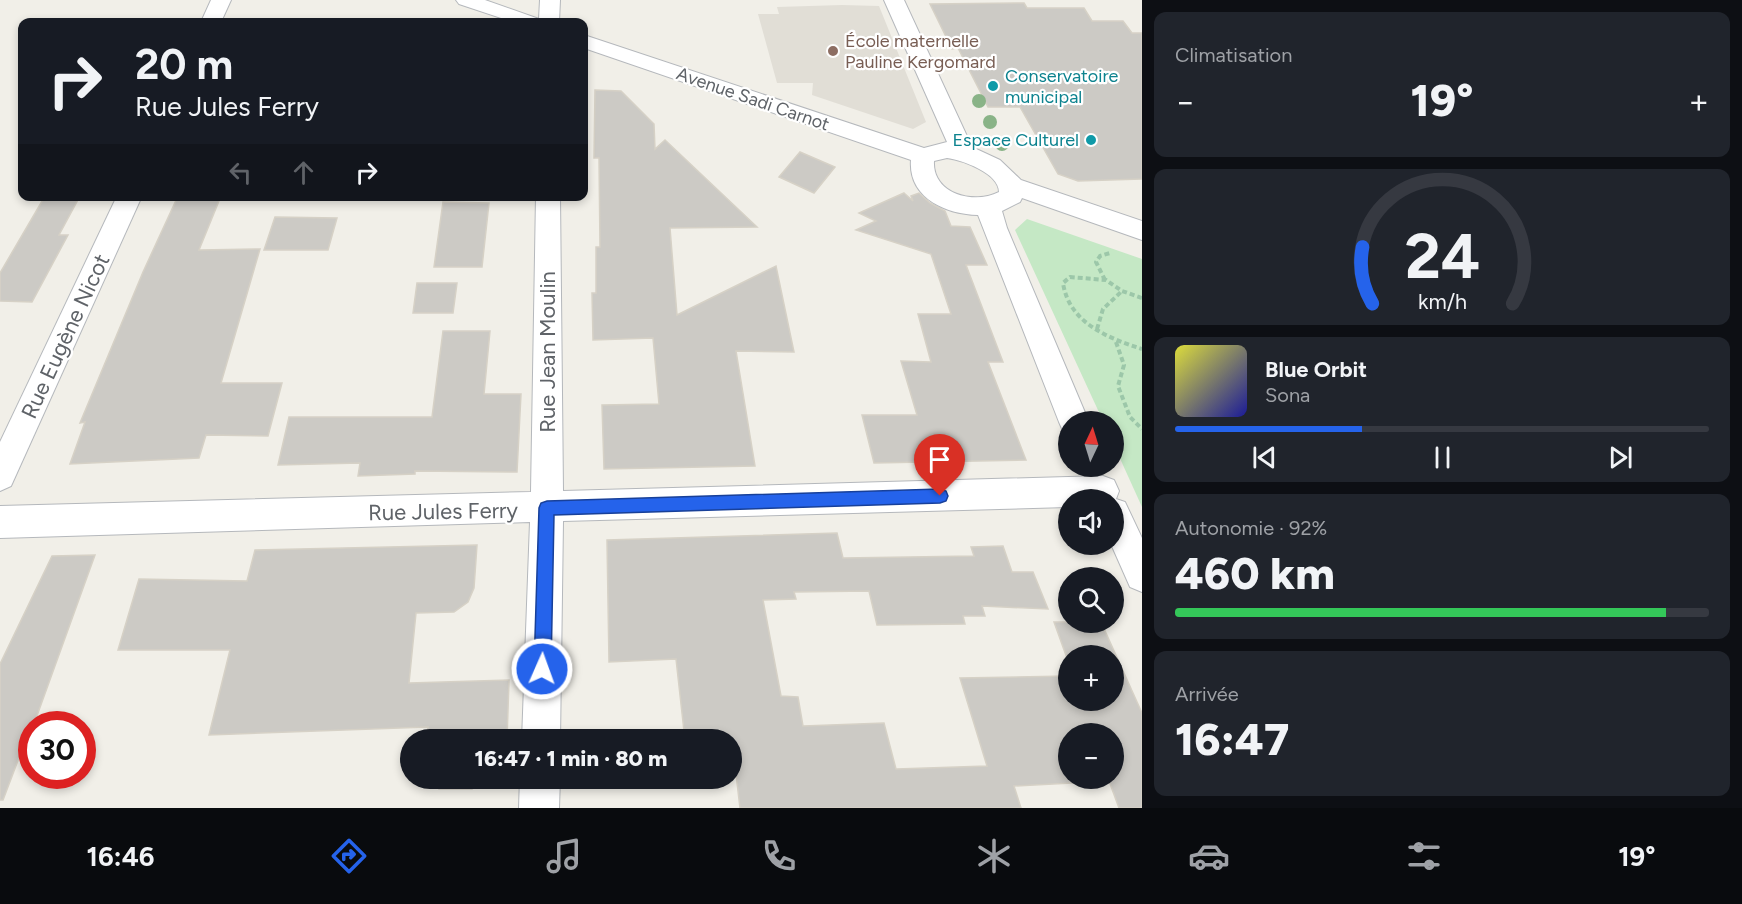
<!DOCTYPE html>
<html lang="fr">
<meta charset="utf-8">
<style>
:root{--surface:#171b24;--page:#20242c;--text:#f1f3f6;--muted:#9ea1a6;--line:#363941;--accent:#2563eb}
body{margin:0;font-family:Figtree,sans-serif;background:var(--page);color:var(--text);height:100vh;display:flex;flex-direction:column;font-size:22px;white-space:nowrap}
*{box-sizing:border-box;margin:0}
p{font-size:20px;color:var(--muted)}
.icon{flex:none;width:33px;height:33px;fill:none;stroke:currentColor;stroke-width:2;stroke-linecap:round;stroke-linejoin:round}
.map{position:relative;flex:1;overflow:hidden}
.sheet{display:flex;flex-direction:column;gap:12px;padding:12px;background:#0d0f14;width:600px}
.sheet>*{flex:none}
.hud{position:absolute;left:18px;top:18px;width:570px;height:183px;border-radius:12px;box-shadow:0 3px 9px #0003;background:#171b24;color:var(--text);overflow:hidden}
.needle{width:39px;rotate:4deg}
.fabs{position:absolute;left:1058px;top:411px;display:grid;gap:12px}
.fabs a{display:grid;place-items:center;width:66px;height:66px;border-radius:50%;background:var(--surface);box-shadow:0 3px 9px #0003;font-size:30px}
.speed{position:absolute;left:18px;top:711px;display:flex;gap:12px;font-size:30px;font-weight:700;text-align:center}
.speed>*{display:grid;place-content:center;width:78px;height:78px;border-radius:50%;background:var(--surface);box-shadow:0 3px 9px #0003;line-height:1}
.speed .limit{border:9px solid #d22;background:#fff;color:#111}
.pin{position:absolute;display:grid;place-items:center;width:51px;height:51px;color:#fff;margin:-62px -26px;border-radius:50% 50% 50% 0;rotate:-45deg;box-shadow:0 0 6px #0007}
.pin .icon{rotate:45deg}
.me{position:absolute;width:66px;margin:-33px;rotate:2deg;stroke-linejoin:round;filter:drop-shadow(0 0 4px #0008)}
.turn{display:flex;align-items:center;gap:21px;height:126px;padding:0 18px;font-size:27px}
.turn .icon{width:78px;height:78px;stroke-width:2.5}
.turn b{display:block;font-size:42px;line-height:51px}
.lanes{display:flex;align-items:center;height:57px;padding:0 18px;background:#0003;justify-content:center;gap:30px;direction:ltr}
.lanes .off{opacity:.35}
.big{font-size:45px;font-weight:800;line-height:1.1}
.sheet .card{flex:1;display:flex;flex-direction:column;justify-content:center;gap:9px;min-width:0;padding:0 21px;border-radius:12px;background:var(--page)}
.sheet .dial{align-items:center;gap:0}
.dial svg{height:156px;overflow:visible;fill:none;stroke:var(--line);stroke-width:7;stroke-linecap:round;text-anchor:middle}
.dial text{fill:var(--text);stroke:none}
.song{display:flex;align-items:center;gap:18px}
.cover{width:72px;height:72px;border-radius:9px;background:linear-gradient(135deg,hsl(60 70% 55%),hsl(240 70% 35%))}
.played{height:6px;border-radius:3px;background:linear-gradient(90deg,var(--accent) 35%,var(--line) 35%)}
.keys{display:flex;justify-content:space-around;direction:ltr}
.heat{display:flex;justify-content:space-between;align-items:center;font-size:33px;direction:ltr}
.charge{height:9px;border-radius:4px;background:linear-gradient(90deg,#34c759 92%,var(--line) 0)}
.trip{position:absolute;left:400px;top:729px;width:342px;height:60px;border-radius:30px;background:var(--surface);box-shadow:0 3px 9px #0003;font-weight:800;line-height:60px;text-align:center}
.dock{display:flex;height:96px;justify-content:space-around;align-items:center;background:#090b0e;color:var(--muted)}
.dock .icon{width:42px;height:42px}
.dock .on{color:var(--accent)}
.dock b{font-size:27px;color:var(--text)}
main{display:flex;flex:1;min-height:0}
.map>svg:first-child{display:block}
.education{fill:#e1ded6}
.green{fill:#c5e8c5}
.building{fill:#cccac5;stroke:#d6d1c6;stroke-width:1.5;fill-rule:evenodd}
.lines{fill:none;stroke-linecap:round;stroke-linejoin:round}
.minor-casing{stroke:#b5b8bc;stroke-width:2}
.path{stroke:#9cc7a9;stroke-width:4;stroke-dasharray:5 3;stroke-linecap:butt}
.minor{fill:#fff;fill-rule:evenodd}
.tree{fill:#89b387}
.route{fill:#2563eb;stroke:#184099;stroke-width:1.5}
.education-dot{fill:#8d6e63;stroke:#fff;stroke-width:2}
.culture-dot{fill:#0f9aa8;stroke:#fff;stroke-width:2}
.labels{text-anchor:middle;stroke-width:4.5;stroke-linejoin:round;paint-order:stroke}
.far-education-label{font-size:18px;fill:#785e54;stroke:#fff;text-anchor:start}
.far-culture-label{font-size:18px;fill:#0d838f;stroke:#fff;text-anchor:start}
.far-street-label{font-size:18px;fill:#5f6368;stroke:#fff}
.street-label{font-size:22px;fill:#5f6368;stroke:#fff}
</style>
<main>
<div class="map">
<svg width="1142" height="808" viewBox="0 0 1142 808">
<rect width="100%" height="100%" fill="#f1efe8"/>
<polygon class="education" points="842,5 879,6 926,122 913,129 812,95 813,83 777,83 758,14 779,14 777,7"/>
<polygon class="green" points="1027,219 1142,259 1142,507 1113,443 1113,422 1103,421 1015,230"/>
<g class="building">
<polygon points="1024,3 1027,8 1084,8 1092,21 1123,21 1132,33 1142,33 1142,179 1078,181 1058,174 1020,107 988,107 958,48 952,49 930,4"/>
<polygon points="595,90 621,91 654,124 655,149 665,140 757,227 670,228 677,315 776,266 794,352 736,351 755,466 604,469 602,405 659,404 653,338 593,340 592,293 596,293 596,247 600,247 599,158 594,158"/>
<polygon points="800,152 835,167 814,193 779,177"/>
<polygon points="904,193 913,201 911,196 919,193 930,203 945,211 951,226 970,227 987,265 966,265 1003,362 988,362 1026,460 874,463 862,415 917,415 901,361 931,362 918,314 951,314 931,254 856,230 876,221 859,213"/>
<polygon points="45,196 80,196 59,235 68,235 32,302 0,301 0,273"/>
<polygon points="178,196 221,196 199,250 260,249 221,383 282,383 268,436 206,435 199,458 70,464 85,422 80,423 143,272"/>
<polygon points="443,202 489,203 482,267 434,267"/>
<polygon points="275,217 337,218 328,250 264,250"/>
<polygon points="417,283 457,283 453,313 413,313"/>
<polygon points="443,331 490,331 484,394 521,394 517,472 415,471 415,474 358,476 360,463 278,465 289,417 432,417"/>
<path d="M837,533L843,558L974,556L971,547L1003,546L1012,572H1033L1048,609L982,606L985,616H963L965,624L877,625L869,591L794,592L796,599L763,600L781,696L798,697L803,726L884,723L896,769L987,766L960,678L1068,676V700H1113V656H1068V661L1054,622H1101L1142,713V808H1119L1109,781L1014,786L1021,808H740L732,740H685L676,659L609,662L607,540ZM1068,734H1113V778H1068Z"/>
<polygon points="477,545 474,588 468,602 454,612 416,613 409,683 509,680 507,740 427,740 428,727 209,735 230,650 118,650 139,579 247,581 255,550"/>
<polygon points="95,555 34,724 32,724 28,742 25,742 3,800 0,800 0,664 52,556"/>
<rect x="439" y="778" width="33" height="11"/>
</g>
<g class="lines">
<g class="minor-casing">
<g id="minor">
<polygon points="211,0 231,0 221,22 201,22"/>
<polygon points="456,0 485,0 539,19 540,0 560,0 559,22 513,22 459,4"/>
<path d="M884,0H904L972,147L1000,160L1021,180L1142,221V240L1022,198L1020,202L1002,211L1007,228L1089,422H1068V433L1063,431L1059,422L978,215C946,214 908,198 911,160L584,48V35L924,148L947,142ZM947,158C962,160 999,173 999,192C974,205 932,194 934,161Z"/>
<polygon points="117,196 142,196 11,486 0,491 0,442"/>
<polygon points="536,196 560,196 563,491 1103,476 1114,480 1119,491 1116,499 1125,502 1142,538 1142,592 1130,587 1111,544 1113,544 1113,500 1068,500 1068,507 563,521 560,740 522,740 530,522 0,538 0,506 531,492"/>
<polygon points="520,778 560,778 559,808 519,808"/>
</g>
</g>
<g class="path">
<polyline points="1105,280 1096,262 1100,256 1110,253"/>
<path d="M1142,298L1122,291L1106,280L1070,277L1063,283C1069,323 1108,338 1142,349"/>
<polyline points="1097,329 1103,309 1122,291"/>
<polyline points="1116,342 1124,365 1118,386 1130,417 1142,429"/>
</g>
<use href="#minor" class="minor"/>
</g>
<g class="tree">
<circle cx="979" cy="101" r="7"/>
<circle cx="990" cy="122" r="7"/>
<circle cx="1002" cy="144" r="7"/>
</g>
<polygon class="route" points="940,489 946,491 948,496 946,501 940,503 554,515 551,669 548,675 542,677 536,675 534,669 539,508 541,503 547,501"/>
<circle class="education-dot" cx="833" cy="51" r="6"/>
<g class="culture-dot">
<circle cx="993" cy="86" r="6"/>
<circle cx="1091" cy="140" r="6"/>
</g>
<g class="labels">
<g class="far-education-label">
<text x="845" y="47">École maternelle<tspan x="845" dy="21">Pauline Kergomard</tspan></text>
</g>
<g class="far-culture-label">
<text x="1005" y="82">Conservatoire<tspan x="1005" dy="21">municipal</tspan></text>
<text x="1079" y="146" text-anchor="end">Espace Culturel</text>
</g>
<g class="far-street-label">
<text transform="translate(753 99) rotate(19)" y="6">Avenue Sadi Carnot</text>
</g>
<g class="street-label">
<text transform="translate(65 336) rotate(-65)" y="8">Rue Eugène Nicot</text>
<text transform="translate(547 352) rotate(-90)" y="8">Rue Jean Moulin</text>
<text transform="translate(443 511) rotate(-1)" y="8">Rue Jules Ferry</text>
</g>
</g>
</svg>
<div class="fabs">
<a><svg class="needle" viewBox="-14 -14 28 28"><path d="M0-13l5 13h-10z" fill="#e53935"/><path d="M0 13l5-13h-10z" fill="#9ea1a6"/></svg></a>
<a><svg class="icon" aria-label="sound" viewBox="0 0 24 24"><path d="M4 9h4l5-4v14l-5-4H4zM17 9q2 3 0 6"/></svg></a>
<a><svg class="icon" aria-label="search" viewBox="0 0 24 24"><circle cx="10" cy="10" r="6"/><path d="M15 15l6 6"/></svg></a>
<a>+</a>
<a>−</a>
</div>
<div class="speed"><div class="limit">30</div></div>
<div class="pin" style="left:940px;top:496px;background:#d93025"><svg class="icon" aria-label="arrive" viewBox="0 0 24 24"><path d="M6 21V4h12l-3 4 3 4H6"/></svg></div>
<svg class="me" style="left:542px;top:669px" viewBox="-20 -20 40 40"><circle r="17" fill="#2563eb" stroke="#fff" stroke-width="3"/><path d="M0-11L8 9 0 5-8 9z" fill="#fff"/></svg>
<div class="trip">16:47 · 1 min · 80 m</div>
<div class="hud">
<div class="turn"><svg class="icon" aria-label="right" viewBox="0 0 24 24"><path d="M7 20v-9h11M14 6l5 5-5 5"/></svg><div><b>20 m</b>Rue Jules Ferry</div></div>
<div class="lanes"><svg class="icon off" aria-label="left" viewBox="0 0 24 24"><path d="M17 20v-9H6M10 6l-5 5 5 5"/></svg><svg class="icon off" aria-label="ahead" viewBox="0 0 24 24"><path d="M12 20V5M6 11l6-6 6 6"/></svg><svg class="icon" aria-label="right" viewBox="0 0 24 24"><path d="M7 20v-9h11M14 6l5 5-5 5"/></svg></div>
</div>
</div>
<section class="sheet">
<div class="card"><p>Climatisation</p>
<div class="heat"><a>−</a><b class="big">19°</b><a>+</a></div>
</div>
<div class="card dial"><svg viewBox="0 0 100 80">
<path d="M14 69A42 42 0 1 1 86 69"/>
<path d="M14 69A42 42 0 0 1 9 40" stroke="#2563eb"/>
<text x="50" y="56" font-size="32" font-weight="700">24</text>
<text x="50" y="72" font-size="11">km/h</text>
</svg></div>
<div class="card">
<div class="song"><i class="cover"></i><div><b>Blue Orbit</b><p>Sona</p></div></div>
<div class="played"></div>
<div class="keys"><svg class="icon" aria-label="previous" viewBox="0 0 24 24"><path d="M18 5L8 12l10 7zM5 5v14"/></svg><svg class="icon" aria-label="pause" viewBox="0 0 24 24"><path d="M8 5v14M16 5v14"/></svg><svg class="icon" aria-label="next" viewBox="0 0 24 24"><path d="M6 5l10 7-10 7zM19 5v14"/></svg></div>
</div>
<div class="card"><p>Autonomie · 92%</p><b class="big">460 km</b><div class="charge"></div></div>
<div class="card"><p>Arrivée</p><b class="big">16:47</b></div>
</section>
</main>
<nav class="dock">
<b>16:46</b>
<svg class="icon on" aria-label="directions" viewBox="0 0 24 24"><path d="M12 3l9 9-9 9-9-9zM9 14v-3h6M13 9l2 2-2 2"/></svg>
<svg class="icon" aria-label="music" viewBox="0 0 24 24"><path d="M9 18V5l10-2v13"/><circle cx="6" cy="18" r="3"/><circle cx="16" cy="16" r="3"/></svg>
<svg class="icon" aria-label="phone" viewBox="0 0 24 24"><path d="M5 4h4l2 5-3 2q2 4 5 5l2-3 5 2v4C11 20 4 13 5 4z"/></svg>
<svg class="icon" aria-label="climate" viewBox="0 0 24 24"><path d="M12 3v18M4 7l16 10M4 17L20 7"/></svg>
<svg class="icon" aria-label="car" viewBox="0 0 24 24"><path d="M5 17H2v-5l4-1 3-4h7l3 4 3 1v5h-3M9 17h6M6 11h13"/><circle cx="7" cy="17" r="2"/><circle cx="17" cy="17" r="2"/></svg>
<svg class="icon" aria-label="filters" viewBox="0 0 24 24"><path d="M4 7h16M4 17h16"/><circle cx="9" cy="7" r="2"/><circle cx="15" cy="17" r="2"/></svg>
<b>19°</b>
</nav>
